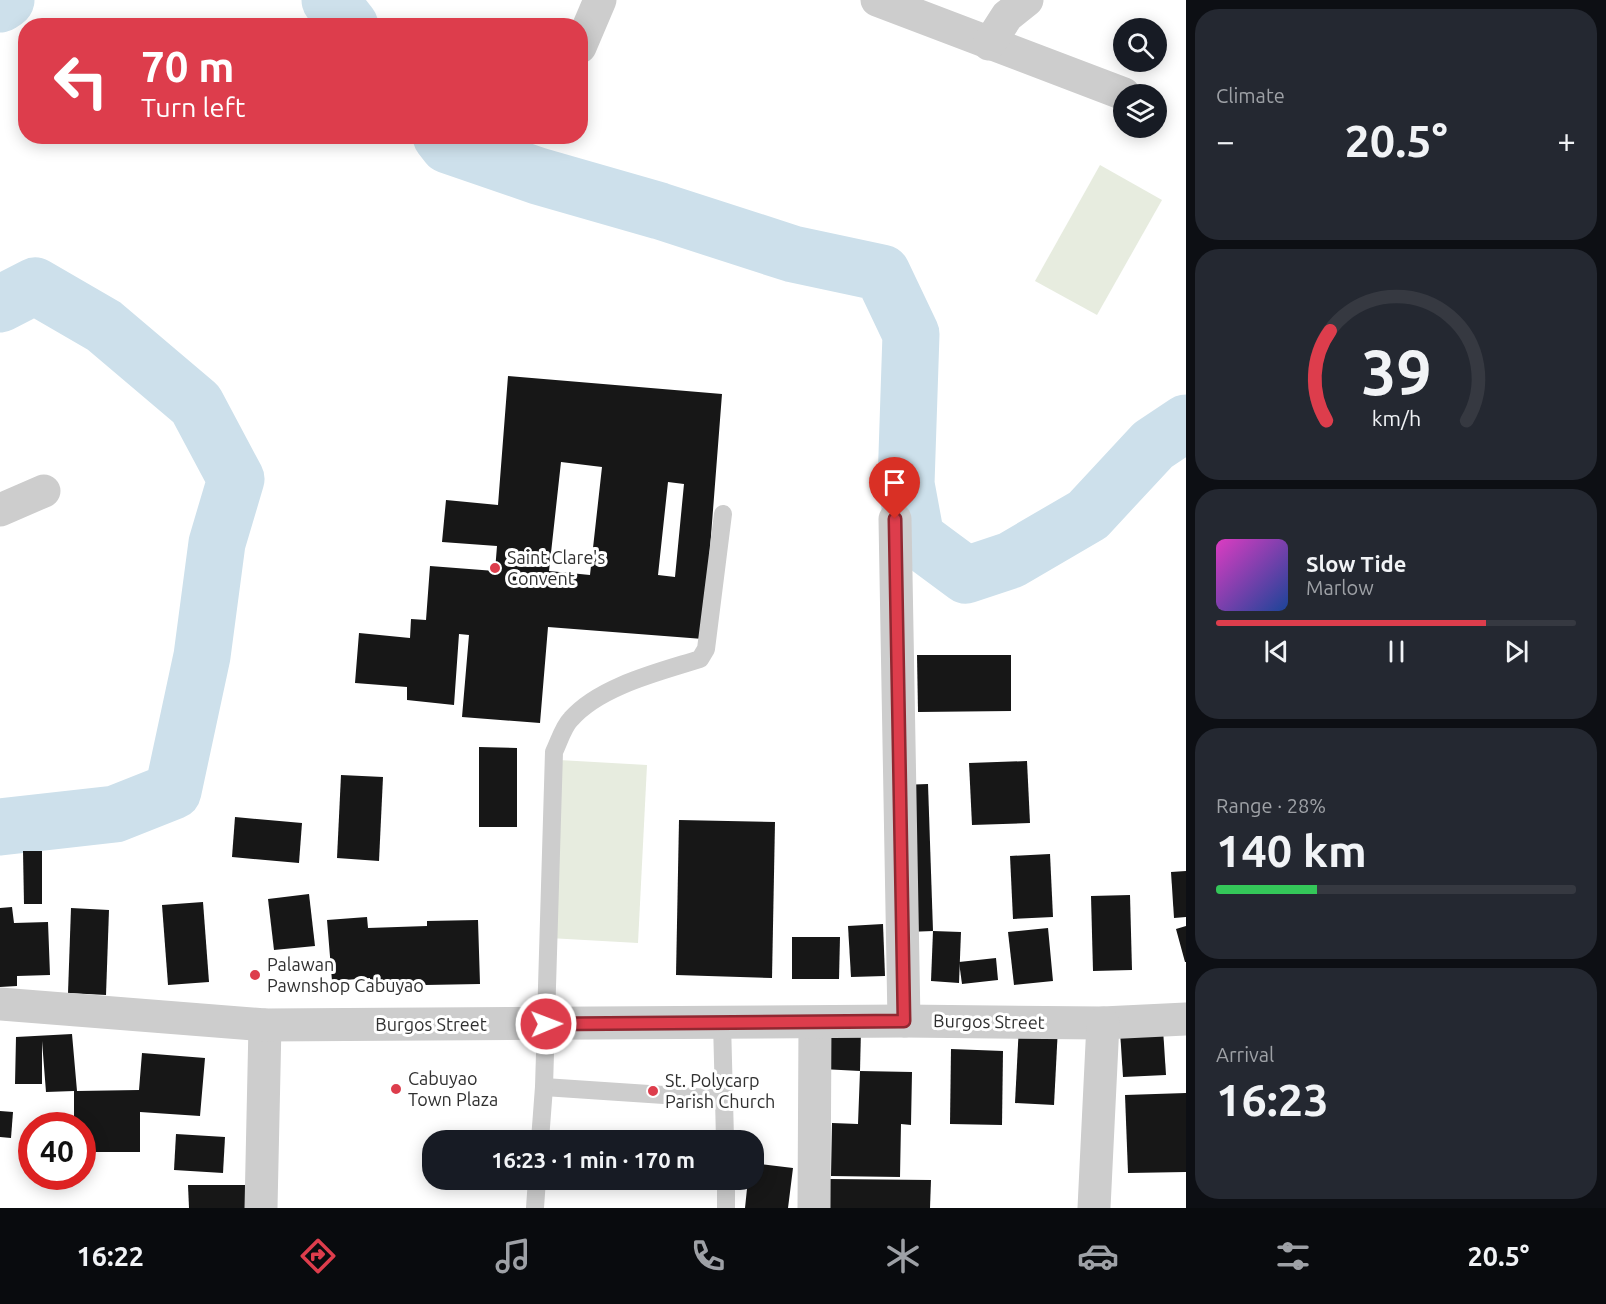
<!DOCTYPE html>
<meta charset="utf-8">
<style>
:root{--surface:#171b24;--page:#242831;--text:#f1f3f6;--muted:#9ea1a6;--line:#363941;--accent:#dd3d4c}
body{margin:0;font-family:Ubuntu,sans-serif;background:var(--page);color:var(--text);height:100vh;display:flex;flex-direction:column;font-size:22px;white-space:nowrap}
*{box-sizing:border-box;margin:0}
p{font-size:20px;color:var(--muted)}
.icon{flex:none;width:33px;height:33px;fill:none;stroke:currentColor;stroke-width:2;stroke-linecap:round;stroke-linejoin:round}
.map{position:relative;flex:1;overflow:hidden}
.panel{display:flex;flex-direction:column;gap:9px;padding:9px;background:#0d0f14;width:420px}
.panel>*{flex:none}
.guide{position:absolute;left:18px;top:18px;width:570px;height:126px;border-radius:24px;box-shadow:0 3px 15px #0003;background:#dd3d4c;color:#fff;overflow:hidden}
.buttons{position:absolute;left:1113px;top:18px;display:grid;gap:12px}
.buttons a{display:grid;place-items:center;width:54px;height:54px;border-radius:50%;background:var(--surface);box-shadow:0 3px 15px #0003;font-size:30px}
.speed{position:absolute;left:18px;top:1112px;display:flex;gap:12px;font-size:30px;font-weight:700;text-align:center}
.speed>*{display:grid;place-content:center;width:78px;height:78px;border-radius:50%;background:var(--surface);box-shadow:0 3px 15px #0003;line-height:1}
.speed .limit{border:9px solid #d22;background:#fff;color:#111}
.pin{position:absolute;display:grid;place-items:center;width:51px;height:51px;color:#fff;margin:-62px -26px;border-radius:50% 50% 50% 0;rotate:-45deg;box-shadow:0 0 6px #0007}
.pin .icon{rotate:45deg}
.me{position:absolute;width:66px;margin:-33px;rotate:89deg;stroke-linejoin:round;filter:drop-shadow(0 0 4px #0008)}
.turn{display:flex;align-items:center;gap:21px;height:126px;padding:0 24px;font-size:27px}
.turn .icon{width:78px;height:78px;stroke-width:2.5}
.turn b{display:block;font-size:42px;line-height:51px}
.big{font-size:45px;font-weight:700;line-height:1.1}
.panel .card{flex:1;display:flex;flex-direction:column;justify-content:center;gap:9px;min-width:0;padding:0 21px;border-radius:24px;background:var(--page)}
.panel .dial{align-items:center;gap:0}
.dial svg{height:156px;overflow:visible;fill:none;stroke:var(--line);stroke-width:7;stroke-linecap:round;text-anchor:middle}
.dial text{fill:var(--text);stroke:none}
.song{display:flex;align-items:center;gap:18px}
.cover{width:72px;height:72px;border-radius:9px;background:linear-gradient(135deg,hsl(310 70% 55%),hsl(220 70% 35%))}
.played{height:6px;border-radius:3px;background:linear-gradient(90deg,var(--accent) 75%,var(--line) 75%)}
.keys{display:flex;justify-content:space-around;direction:ltr}
.heat{display:flex;justify-content:space-between;align-items:center;font-size:33px;direction:ltr}
.charge{height:9px;border-radius:4px;background:linear-gradient(90deg,#34c759 28%,var(--line) 0)}
.trip{position:absolute;left:422px;top:1130px;width:342px;height:60px;border-radius:24px;background:var(--surface);box-shadow:0 3px 15px #0003;font-weight:700;line-height:60px;text-align:center}
.dock{display:flex;height:96px;justify-content:space-around;align-items:center;background:#090b0e;color:var(--muted)}
.dock .icon{width:42px;height:42px}
.dock .active{color:var(--accent)}
.dock b{font-size:27px;color:var(--text)}
main{display:flex;flex:1;min-height:0}
.map>svg:first-child{display:block}
.green{fill:#e7ecdf}
.lines{fill:none;stroke-linecap:round;stroke-linejoin:round}
.river{stroke:#cde0eb;stroke-width:57}
.building{fill:#171717;fill-rule:evenodd}
.service{stroke:#cdcdcd;stroke-width:18}
.minor{stroke:#cdcdcd;stroke-width:33}
.tertiary{stroke:#cdcdcd;stroke-width:33}
.route-casing{stroke:#902831;stroke-width:15}
.route{stroke:#dd3d4c;stroke-width:10}
.poi-dot{fill:#dd3d4c;stroke:#fff;stroke-width:2}
.labels{text-anchor:middle;stroke-width:6;stroke-linejoin:round;paint-order:stroke}
.poi-label{font-size:18px;fill:#303030;stroke:#fff;text-anchor:start}
.street-label{font-size:18px;fill:#303030;stroke:#fff}
</style>
<main>
<div class="map">
<svg width="1186" height="1208" viewBox="0 0 1186 1208">
<rect width="100%" height="100%" fill="#fff"/>
<g class="green">
<polygon points="1100,165 1162,200 1097,315 1035,281"/>
<polygon points="559,760 647,765 638,943 549,938"/>
</g>
<g class="lines">
<g class="river">
<polyline points="330,0 350,26"/>
<polyline points="0,4 6,0"/>
<polyline points="441,136 448,145 538,176 660,211 793,254 882,273 911,334 906,484 916,538 966,575 1011,560 1088,515 1153,445 1186,423"/>
<polyline points="0,304 35,286 104,326 196,404 236,479 217,543 202,656 173,791 115,814 0,827"/>
</g>
</g>
<g class="building">
<path d="M508,376L722,394L703,639L548,627L540,723L462,717L469,635L459,634L454,705L407,700V687L355,683L359,633L410,638L411,619L426,620L430,566L495,571L497,546L442,542L446,500L498,505ZM561,462L602,467L590,575L549,571ZM668,482L684,484L675,577L658,575Z"/>
<polygon points="917,655 1011,655 1011,711 918,712"/>
<polygon points="479,747 517,748 517,827 479,827"/>
<polygon points="1027,761 1030,823 972,825 969,763"/>
<polygon points="341,775 383,777 379,861 337,858"/>
<polygon points="928,784 933,931 907,932 901,785"/>
<polygon points="235,817 302,823 299,863 232,857"/>
<polygon points="679,820 775,822 772,978 676,975"/>
<polygon points="23,851 42,851 42,904 24,904"/>
<polygon points="1050,854 1053,917 1013,919 1010,856"/>
<polygon points="1186,871 1186,917 1174,918 1171,872"/>
<polygon points="309,894 315,946 274,950 268,899"/>
<polygon points="1130,895 1132,970 1093,971 1091,896"/>
<polygon points="203,902 209,982 168,985 162,905"/>
<polygon points="12,907 14,923 48,922 50,975 17,976 17,986 0,987 0,908"/>
<polygon points="71,908 109,910 106,995 68,993"/>
<polygon points="367,917 368,928 427,926 427,921 478,920 480,984 370,986 370,978 332,981 327,920"/>
<polygon points="883,924 885,976 851,977 848,926"/>
<polygon points="1186,926 1186,962 1185,962 1176,929"/>
<polygon points="1048,928 1053,981 1014,985 1008,932"/>
<polygon points="933,931 961,932 959,983 931,981"/>
<polygon points="792,937 840,937 839,979 792,979"/>
<polygon points="996,958 998,980 962,984 959,962"/>
<polygon points="1019,1025 1058,1027 1054,1105 1015,1103"/>
<polygon points="823,1027 861,1029 860,1071 822,1069"/>
<polygon points="1163,1029 1166,1075 1123,1077 1120,1031"/>
<polygon points="72,1034 77,1091 139,1090 142,1053 205,1058 200,1116 140,1112 140,1152 82,1152 82,1125 74,1125 74,1091 46,1092 42,1041 42,1084 15,1084 16,1037"/>
<polygon points="951,1049 1003,1051 1002,1125 950,1124"/>
<polygon points="860,1071 912,1072 911,1125 901,1124 900,1177 831,1176 832,1123 858,1124"/>
<polygon points="1186,1093 1186,1172 1128,1173 1125,1095"/>
<polygon points="0,1111 13,1112 11,1138 0,1137"/>
<polygon points="176,1134 225,1137 223,1173 174,1170"/>
<polygon points="753,1163 793,1168 788,1208 745,1208 748,1179 753,1179"/>
<polygon points="829,1179 931,1180 930,1208 829,1208"/>
<polygon points="188,1185 248,1185 248,1208 189,1208"/>
</g>
<g class="lines">
<g class="service">
<polyline points="544,1087 724,1099 722,1023"/>
<polyline points="724,1099 725,1140"/>
<path d="M540,1140L544,1087L554,752C559,742 563,727 571,719C600,686 659,672 700,659L706,649L723,514"/>
<polyline points="726,1179 726,1208"/>
<polyline points="535,1208 537,1179"/>
</g>
<g class="minor">
<polyline points="877,0 1124,94"/>
<polyline points="989,44 1007,16 1027,0"/>
<polyline points="580,47 600,0"/>
<polyline points="0,510 44,491"/>
<polyline points="895,519 904,1021"/>
<polyline points="261,1208 265,1025"/>
<polyline points="814,1208 815,1023"/>
</g>
<g class="tertiary">
<polyline points="0,1004 265,1025 904,1021 1103,1023 1186,1019"/>
<polyline points="1094,1208 1103,1023"/>
</g>
</g>
<g class="lines">
<g class="route-casing">
<polyline id="route" points="546,1024 904,1021 895,519"/>
</g>
<use href="#route" class="route"/>
</g>
<g class="poi-dot">
<circle cx="495" cy="568" r="6"/>
<circle cx="255" cy="975" r="6"/>
<circle cx="396" cy="1089" r="6"/>
<circle cx="653" cy="1091" r="6"/>
</g>
<g class="labels">
<g class="poi-label">
<text x="507" y="564">Saint Clare's<tspan x="507" dy="21">Convent</tspan></text>
<text x="267" y="971">Palawan<tspan x="267" dy="21">Pawnshop Cabuyao</tspan></text>
<text x="408" y="1085">Cabuyao<tspan x="408" dy="21">Town Plaza</tspan></text>
<text x="665" y="1087">St. Polycarp<tspan x="665" dy="21">Parish Church</tspan></text>
</g>
<g class="street-label">
<text transform="translate(989 1022) rotate(1)" y="6">Burgos Street</text>
<text x="431" y="1031">Burgos Street</text>
</g>
</g>
</svg>
<div class="buttons">
<a><svg class="icon" aria-label="search" viewBox="0 0 24 24"><circle cx="10" cy="10" r="6"/><path d="M15 15l6 6"/></svg></a>
<a><svg class="icon" aria-label="layers" viewBox="0 0 24 24"><path d="M12 4l9 5-9 5-9-5zM3 14l9 5 9-5"/></svg></a>
</div>
<div class="speed"><div class="limit">40</div></div>
<div class="pin" style="left:895px;top:519px;background:#d93025"><svg class="icon" aria-label="arrive" viewBox="0 0 24 24"><path d="M6 21V4h12l-3 4 3 4H6"/></svg></div>
<svg class="me" style="left:546px;top:1024px" viewBox="-20 -20 40 40"><circle r="17" fill="#dd3d4c" stroke="#fff" stroke-width="3"/><path d="M0-11L8 9 0 5-8 9z" fill="#fff"/></svg>
<div class="trip">16:23 · 1 min · 170 m</div>
<div class="guide">
<div class="turn"><svg class="icon" aria-label="left" viewBox="0 0 24 24"><path d="M17 20v-9H6M10 6l-5 5 5 5"/></svg><div><b>70 m</b>Turn left</div></div>
</div>
</div>
<section class="panel">
<div class="card"><p>Climate</p>
<div class="heat"><a>−</a><b class="big">20.5°</b><a>+</a></div>
</div>
<div class="card dial"><svg viewBox="0 0 100 80">
<path d="M14 69A42 42 0 1 1 86 69"/>
<path d="M14 69A42 42 0 0 1 16 23" stroke="#dd3d4c"/>
<text x="50" y="56" font-size="32" font-weight="700">39</text>
<text x="50" y="72" font-size="11">km/h</text>
</svg></div>
<div class="card">
<div class="song"><i class="cover"></i><div><b>Slow Tide</b><p>Marlow</p></div></div>
<div class="played"></div>
<div class="keys"><svg class="icon" aria-label="previous" viewBox="0 0 24 24"><path d="M18 5L8 12l10 7zM5 5v14"/></svg><svg class="icon" aria-label="pause" viewBox="0 0 24 24"><path d="M8 5v14M16 5v14"/></svg><svg class="icon" aria-label="next" viewBox="0 0 24 24"><path d="M6 5l10 7-10 7zM19 5v14"/></svg></div>
</div>
<div class="card"><p>Range · 28%</p><b class="big">140 km</b><div class="charge"></div></div>
<div class="card"><p>Arrival</p><b class="big">16:23</b></div>
</section>
</main>
<nav class="dock">
<b>16:22</b>
<svg class="icon active" aria-label="directions" viewBox="0 0 24 24"><path d="M12 3l9 9-9 9-9-9zM9 14v-3h6M13 9l2 2-2 2"/></svg>
<svg class="icon" aria-label="music" viewBox="0 0 24 24"><path d="M9 18V5l10-2v13"/><circle cx="6" cy="18" r="3"/><circle cx="16" cy="16" r="3"/></svg>
<svg class="icon" aria-label="phone" viewBox="0 0 24 24"><path d="M5 4h4l2 5-3 2q2 4 5 5l2-3 5 2v4C11 20 4 13 5 4z"/></svg>
<svg class="icon" aria-label="climate" viewBox="0 0 24 24"><path d="M12 3v18M4 7l16 10M4 17L20 7"/></svg>
<svg class="icon" aria-label="car" viewBox="0 0 24 24"><path d="M5 17H2v-5l4-1 3-4h7l3 4 3 1v5h-3M9 17h6M6 11h13"/><circle cx="7" cy="17" r="2"/><circle cx="17" cy="17" r="2"/></svg>
<svg class="icon" aria-label="filters" viewBox="0 0 24 24"><path d="M4 7h16M4 17h16"/><circle cx="9" cy="7" r="2"/><circle cx="15" cy="17" r="2"/></svg>
<b>20.5°</b>
</nav>
